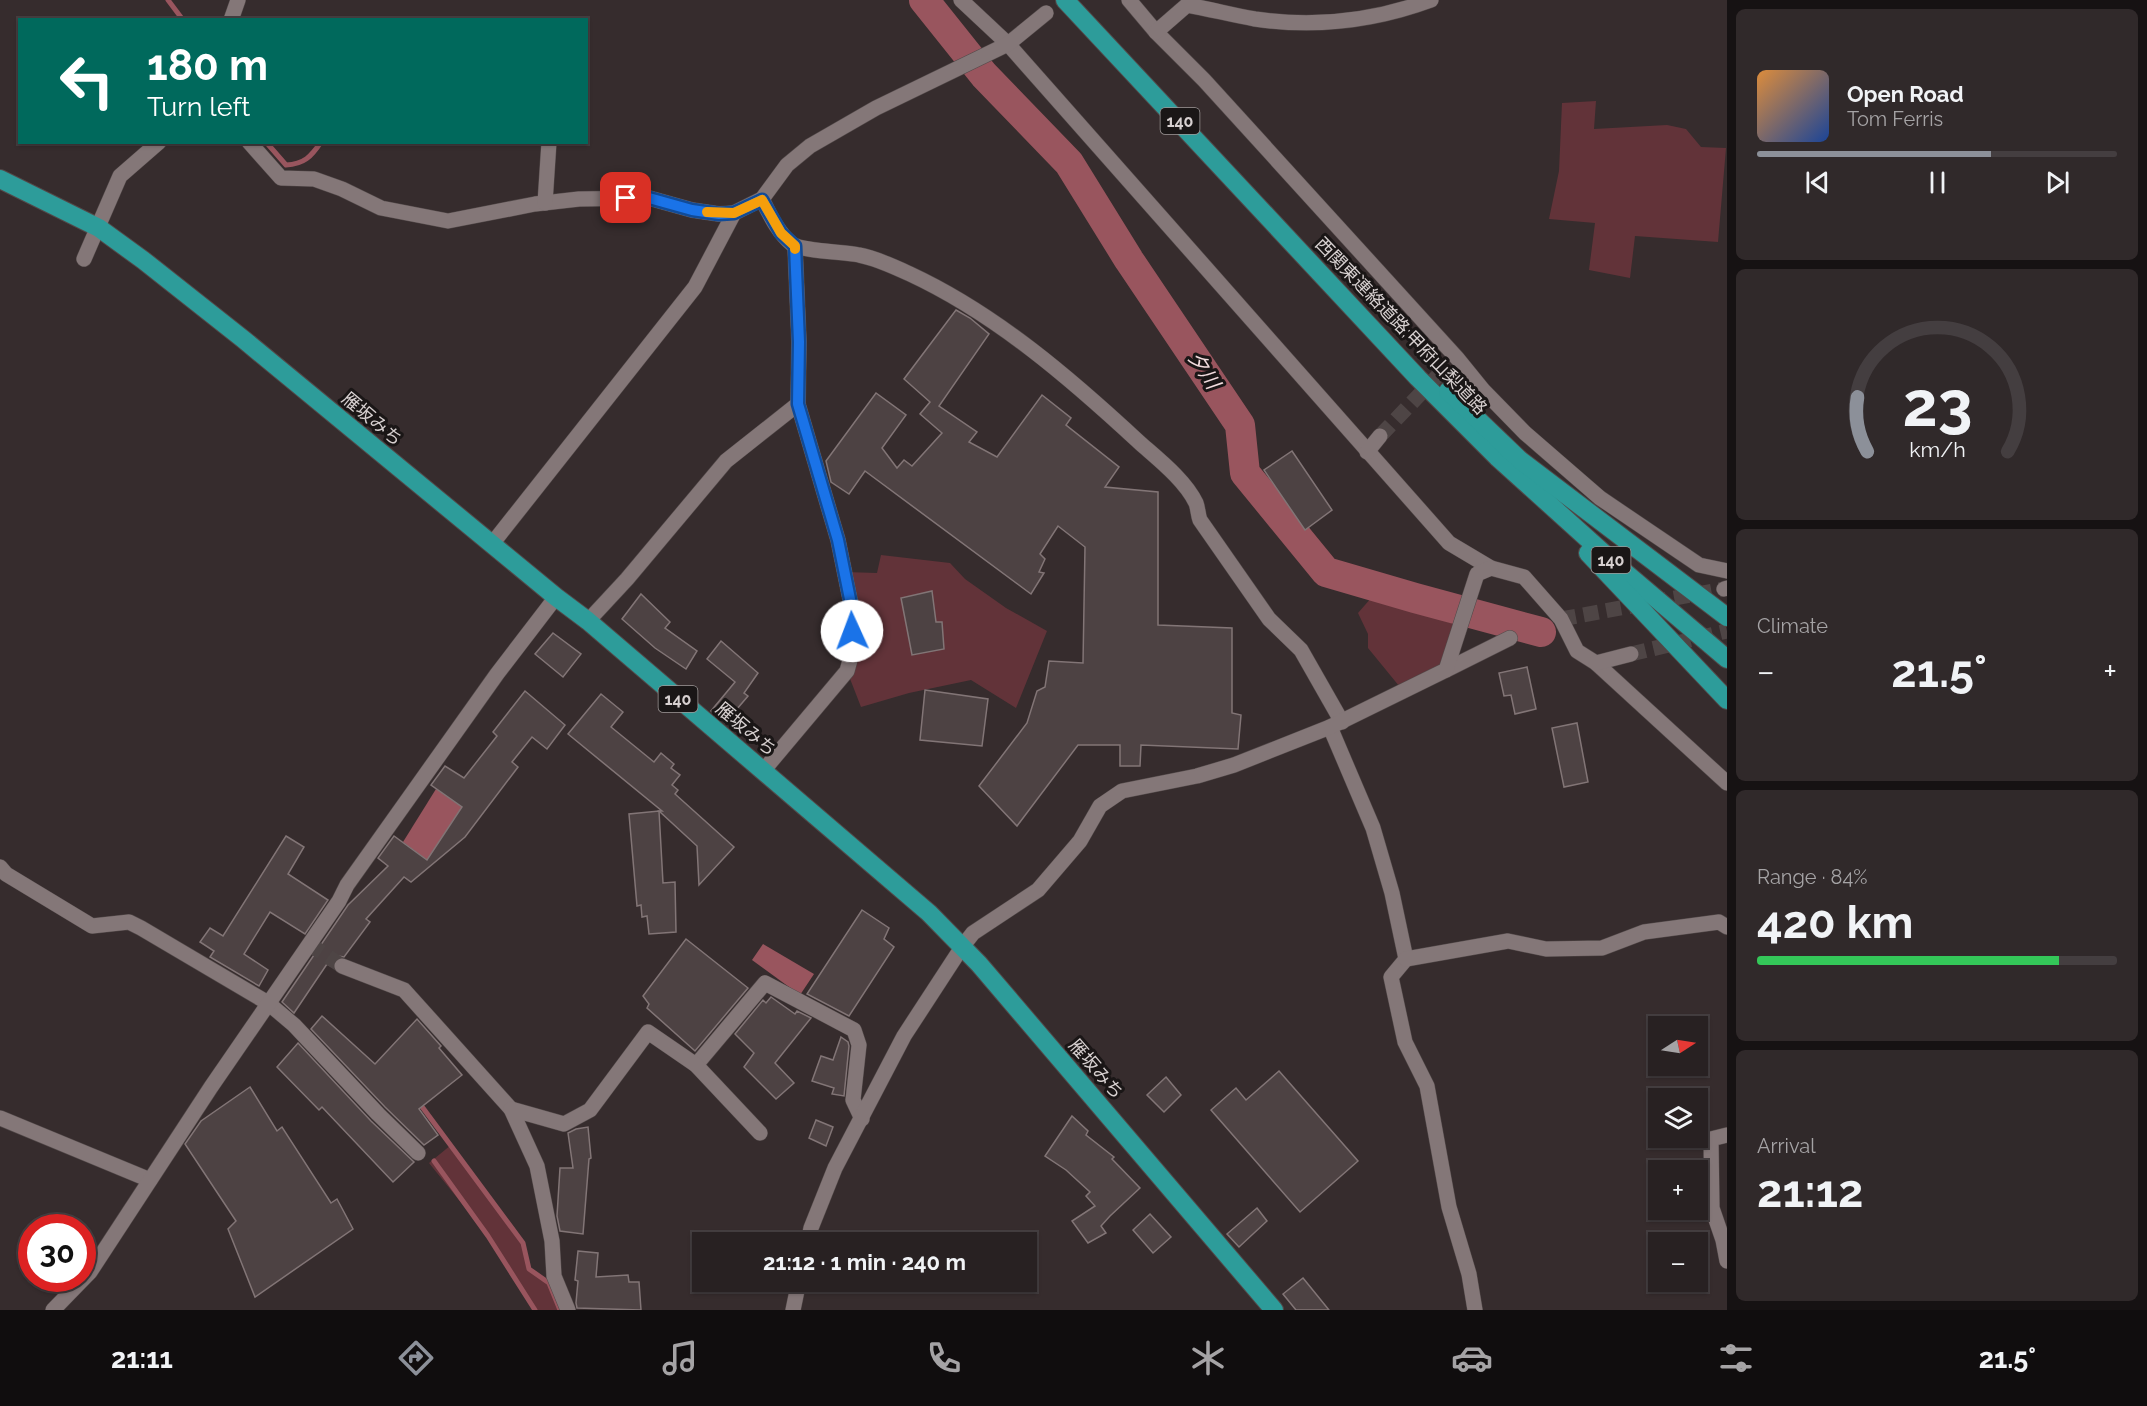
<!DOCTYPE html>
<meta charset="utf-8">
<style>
:root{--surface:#282122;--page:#30292a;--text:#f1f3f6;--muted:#a5a3a5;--line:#443e40;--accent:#8c9099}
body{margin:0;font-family:Raleway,"Noto Sans JP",sans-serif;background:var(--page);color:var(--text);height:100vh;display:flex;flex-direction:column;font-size:22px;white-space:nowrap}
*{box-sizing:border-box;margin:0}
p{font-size:20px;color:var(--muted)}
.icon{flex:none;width:33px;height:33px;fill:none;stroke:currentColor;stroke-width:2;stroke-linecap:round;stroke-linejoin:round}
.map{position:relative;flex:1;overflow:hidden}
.drawer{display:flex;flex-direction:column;gap:9px;padding:9px;background:#161213;width:420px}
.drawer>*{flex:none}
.banner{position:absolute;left:18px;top:18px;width:570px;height:126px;border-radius:0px;box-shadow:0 2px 4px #0004,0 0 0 2px var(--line);background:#00695c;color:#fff;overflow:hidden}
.needle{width:39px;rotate:78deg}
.tools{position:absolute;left:1648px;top:1016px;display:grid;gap:12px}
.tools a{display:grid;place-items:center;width:60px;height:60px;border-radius:0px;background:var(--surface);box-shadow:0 2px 4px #0004,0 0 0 2px var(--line);font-size:30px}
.speed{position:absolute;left:18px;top:1214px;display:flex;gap:12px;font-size:30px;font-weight:700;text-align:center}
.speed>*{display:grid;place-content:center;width:78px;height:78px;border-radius:50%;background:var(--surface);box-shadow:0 2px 4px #0004,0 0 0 2px var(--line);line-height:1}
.speed .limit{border:9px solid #d22;background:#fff;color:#111}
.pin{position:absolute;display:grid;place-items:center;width:51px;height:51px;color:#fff;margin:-26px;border-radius:12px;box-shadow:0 3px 9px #0006}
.me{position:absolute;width:66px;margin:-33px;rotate:358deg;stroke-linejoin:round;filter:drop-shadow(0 0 4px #0008)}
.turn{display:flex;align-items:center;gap:21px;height:126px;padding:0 30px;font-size:27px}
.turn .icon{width:78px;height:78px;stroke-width:2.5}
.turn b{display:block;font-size:42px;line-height:51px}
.big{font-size:45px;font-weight:700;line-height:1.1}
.drawer .card{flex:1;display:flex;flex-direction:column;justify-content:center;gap:9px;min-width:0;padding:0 21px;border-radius:9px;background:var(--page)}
.drawer .dial{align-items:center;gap:0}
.dial svg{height:156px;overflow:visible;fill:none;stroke:var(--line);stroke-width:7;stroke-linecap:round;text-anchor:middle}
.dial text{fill:var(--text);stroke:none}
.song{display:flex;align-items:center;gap:18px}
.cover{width:72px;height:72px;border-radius:9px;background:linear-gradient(135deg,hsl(30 70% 55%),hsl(220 70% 35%))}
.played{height:6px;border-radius:3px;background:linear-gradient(90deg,var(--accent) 65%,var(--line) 65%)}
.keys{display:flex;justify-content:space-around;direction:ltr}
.heat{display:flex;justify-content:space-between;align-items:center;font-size:33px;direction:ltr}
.charge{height:9px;border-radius:4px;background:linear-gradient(90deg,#34c759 84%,var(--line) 0)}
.trip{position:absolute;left:692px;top:1232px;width:345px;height:60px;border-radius:0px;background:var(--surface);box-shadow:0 2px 4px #0004,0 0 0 2px var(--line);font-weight:700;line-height:60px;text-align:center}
.tabs{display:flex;height:96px;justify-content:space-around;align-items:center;background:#100d0e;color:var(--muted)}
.tabs .icon{width:42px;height:42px}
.tabs .selected{color:var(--accent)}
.tabs b{font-size:27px;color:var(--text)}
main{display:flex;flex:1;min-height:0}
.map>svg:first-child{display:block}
.green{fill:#623339;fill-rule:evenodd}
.water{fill:#99555e}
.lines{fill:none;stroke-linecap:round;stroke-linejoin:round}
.stream{stroke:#99555e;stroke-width:5}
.river{stroke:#99555e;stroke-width:30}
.building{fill:#4d4243;stroke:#827576;stroke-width:1.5}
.minor-tunnel{stroke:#4e4545;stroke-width:15;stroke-dasharray:15 8;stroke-linecap:butt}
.minor-casing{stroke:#524949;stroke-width:16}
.highway-casing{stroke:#524949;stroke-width:20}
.minor{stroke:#847778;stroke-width:15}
.highway{stroke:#2d9c9a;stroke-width:18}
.route-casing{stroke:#114b97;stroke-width:15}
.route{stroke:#1a73e8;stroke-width:10}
.slow{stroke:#f59e0b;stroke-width:10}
.labels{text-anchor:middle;stroke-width:6;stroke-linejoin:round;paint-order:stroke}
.shield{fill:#1a1616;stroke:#9e9898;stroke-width:1.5}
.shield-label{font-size:16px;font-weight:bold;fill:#d7d0d0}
.street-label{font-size:18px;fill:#d7d0d0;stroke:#1a1616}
.water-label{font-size:20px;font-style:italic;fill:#f3dddf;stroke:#1a1616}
</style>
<main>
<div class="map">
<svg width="1727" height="1310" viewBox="0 0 1727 1310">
<rect width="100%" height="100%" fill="#362c2d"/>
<g class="green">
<polygon points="1596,101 1594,129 1667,125 1686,129 1701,147 1726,148 1718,242 1635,236 1630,278 1589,270 1595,223 1549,219 1559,171 1562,103"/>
<path d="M881,555L950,563L965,579L1006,608L1047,631L1016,708L971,680L909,693L861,707L847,671L845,572L877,573ZM931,591L936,622H942L944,649L912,655L901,598Z"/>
<polygon points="1372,597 1460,626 1446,670 1404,692 1368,648 1368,634 1358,613"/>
<polygon points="451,1145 523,1243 529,1269 549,1283 560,1310 535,1310 488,1236 429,1163"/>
</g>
<g class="water">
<polygon points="436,789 462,807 427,860 403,842"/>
<polygon points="763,944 814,974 800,995 752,960"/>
</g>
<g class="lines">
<g class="stream">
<polyline points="168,0 183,20"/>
<path d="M266,142L286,165C304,164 311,157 321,142"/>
<polyline points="423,1108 523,1243 529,1269 549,1283 560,1310"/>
<polyline points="434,1161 488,1236 535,1310"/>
</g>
<polyline class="river" points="924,0 984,75 1069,163 1129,260 1240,425 1245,473 1326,572 1415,598 1541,632"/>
</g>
<g class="building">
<polygon points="956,310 970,318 989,334 939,406 977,432 969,442 997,457 1042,395 1071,418 1066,425 1119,467 1105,487 1158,492 1158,625 1232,628 1232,713 1241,715 1238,749 1141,745 1140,766 1120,766 1120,745 1078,745 1017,826 979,786 1027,723 1037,691 1045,687 1049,661 1083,663 1085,547 1058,526 1040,554 1045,559 1039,572 1044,573 1031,594 865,471 849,494 831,482 826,461 876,393 906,415 882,448 897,468 904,460 912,466 942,433 920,414 930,402 904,379"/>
<polygon points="1292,451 1332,510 1305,530 1264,470"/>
<polygon points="932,591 936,622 942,622 944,649 912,655 901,598"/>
<polygon points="641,594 670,622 665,628 697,651 686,669 655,648 622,619"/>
<polygon points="553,633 581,654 563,677 535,654"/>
<polygon points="721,641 758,673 744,693 748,696 725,723 711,711 735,682 707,659"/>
<polygon points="1527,667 1536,709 1515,714 1511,695 1504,696 1499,673"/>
<polygon points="925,690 988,699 982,746 920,740"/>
<polygon points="525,691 565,725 547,749 532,737 512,762 518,767 465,837 411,882 404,877 366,919 370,922 344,957 338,956 331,966 327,964 294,1013 282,1002 348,905 388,866 378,858 394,836 427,860 462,807 431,785 445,766 464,778 497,736 493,732"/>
<polygon points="601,694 623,712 611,727 654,762 661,753 674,764 671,768 680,775 672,785 678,790 675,794 734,847 699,885 697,846 659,811 662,811 568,734"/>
<polygon points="1577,723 1588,782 1564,787 1552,728"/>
<polygon points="659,811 663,883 675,882 676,932 649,934 647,916 642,917 641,905 637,906 629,814"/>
<polygon points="286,836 304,847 288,874 328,900 305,934 270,912 244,954 268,970 259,986 210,957 214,951 200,942 210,928 223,936"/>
<polygon points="862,910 889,928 884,939 894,947 849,1016 807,994"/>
<polygon points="686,939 748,988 695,1051 647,1008 649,1004 643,996"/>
<polygon points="771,997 795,1014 797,1011 811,1018 775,1063 794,1083 776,1099 744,1067 754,1053 735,1034 763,1000 766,1003"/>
<polygon points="322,1016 375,1064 417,1019 441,1046 439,1048 462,1075 419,1109 438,1135 424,1145 385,1107 311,1029"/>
<polygon points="841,1037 848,1042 849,1046 844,1096 832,1094 834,1088 812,1081 821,1056 833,1060"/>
<polygon points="298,1043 371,1121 414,1162 393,1182 322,1107 319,1110 277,1067"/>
<polygon points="1279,1071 1358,1161 1300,1212 1211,1110 1236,1088 1246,1100"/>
<polygon points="1166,1077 1181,1095 1164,1112 1147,1095"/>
<polygon points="250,1087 277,1131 282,1127 331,1203 337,1199 353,1229 255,1297 228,1229 236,1221 185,1144 201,1121"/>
<polygon points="1072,1116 1088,1131 1086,1135 1114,1157 1112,1159 1140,1188 1110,1216 1101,1226 1106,1233 1088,1243 1072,1221 1095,1206 1086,1196 1090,1192 1066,1170 1045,1156"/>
<polygon points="816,1120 833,1127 826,1146 809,1138"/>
<polygon points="588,1127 591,1158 589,1159 583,1234 560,1231 557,1216 560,1168 573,1168 568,1133 576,1129"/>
<polygon points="1257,1208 1267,1221 1239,1247 1227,1234"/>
<polygon points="1150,1214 1171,1237 1153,1253 1133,1230"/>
<polygon points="578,1251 598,1253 596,1277 628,1275 629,1282 639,1282 641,1310 577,1308 576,1303 578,1281 575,1280"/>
<polygon points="1303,1278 1329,1310 1296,1310 1283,1294"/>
</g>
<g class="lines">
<g class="minor-tunnel">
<polyline points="1380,436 1447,366"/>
<polyline points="1561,619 1724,589"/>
<polyline points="1631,654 1727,631"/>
<polyline points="309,944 342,966"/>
</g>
<g class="minor-casing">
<g id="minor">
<polyline points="961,0 1008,44 1449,543 1491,568 1524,577 1561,619 1577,651 1596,663 1727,783"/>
<polyline points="1129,0 1156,32 1204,80 1457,358 1483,390 1525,433 1600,498 1699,565 1727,571"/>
<polyline points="231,20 238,0"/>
<path d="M1156,32L1187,5C1210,9 1232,15 1255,19C1316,28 1374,21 1431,0"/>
<polyline points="249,142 281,178 314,179 342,189 381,208 448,221 535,204 579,199 649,198 692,210 719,214 734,213 762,199 787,165 810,146 876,108 1008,44 1046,13"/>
<path d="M762,199C770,215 778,233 792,244C801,251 845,252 859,255C876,258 895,267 910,274C996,314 1071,379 1140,443C1158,459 1185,480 1196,503C1198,508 1198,515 1200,520L1269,619L1301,650L1342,722"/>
<polyline points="545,203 549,142"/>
<polyline points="84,259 120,176 159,142"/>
<polyline points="1367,452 1380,436"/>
<polyline points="492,544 695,287 734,213"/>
<polyline points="1724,589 1727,588"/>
<polyline points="588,621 627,579 726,461 798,404"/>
<polyline points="1596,663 1631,654"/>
<polyline points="1446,670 1510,638"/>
<polyline points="1330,727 1373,828 1392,893 1406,959 1391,977 1405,1042 1427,1086 1449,1207 1469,1274 1475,1310"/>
<polyline points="763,771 847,671 852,653 852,609 838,540 798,404 799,342 795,246"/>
<polyline points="0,867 6,874 92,926 129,922 141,928 268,1003 294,1025 378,1114 418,1153"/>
<polyline points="1406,959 1508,941 1546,949 1602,948 1644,932 1719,922 1727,927"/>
<polyline points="342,966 404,990 511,1109"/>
<polyline points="696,1065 765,983 854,1030 859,1045 853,1100 862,1119"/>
<polyline points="0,1118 150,1180"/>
<polyline points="1727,1135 1711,1139 1712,1208 1723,1240 1727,1261"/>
<polyline points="808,1242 811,1228 835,1168 904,1036 962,947 973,933 1038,890 1080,841 1100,806 1122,791 1197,776 1234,765 1330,727 1446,670 1477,574 1491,568"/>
<polyline points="53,1310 90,1272 211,1087 339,901 347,885 497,674 556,597"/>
<polyline points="568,1310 554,1276 552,1241 537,1166 511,1109 564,1124 590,1110 648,1032 696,1065 760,1133"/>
<polyline points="793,1310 799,1281"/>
</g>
</g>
<g class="highway-casing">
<g id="highway">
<polyline points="1065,0 1418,378 1497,457 1620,568 1727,659"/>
<polyline points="0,179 99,228 143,260 243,339 556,597 588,621 929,913 979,964 1274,1310"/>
<polyline points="1448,391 1520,460 1727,617"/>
<polyline points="1588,553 1727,700"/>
</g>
</g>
<use href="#minor" class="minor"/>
<use href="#highway" class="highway"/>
</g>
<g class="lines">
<g class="route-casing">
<polyline id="route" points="626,198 649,198 692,210 719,214 734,213 762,200 781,233 795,246 799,342 798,404 838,540 852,609 852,631"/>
</g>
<use href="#route" class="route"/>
<polyline class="slow" points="707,212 734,213 762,200 781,233 795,246 795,249"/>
</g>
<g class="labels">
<g class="shield">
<rect x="1160.5" y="108" width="39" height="26" rx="4.5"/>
<rect x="1591.5" y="547" width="39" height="26" rx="4.5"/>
<rect x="658.5" y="686" width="39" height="26" rx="4.5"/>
</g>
<g class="shield-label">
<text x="1180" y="127">140</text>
<text x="1611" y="566">140</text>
<text x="678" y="705">140</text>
</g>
<g class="street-label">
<text transform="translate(1401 326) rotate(46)" y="6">西関東連絡道路;甲府山梨道路</text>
<text transform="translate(372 419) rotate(40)" y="6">雁坂みち</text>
<text transform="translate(746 729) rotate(40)" y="6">雁坂みち</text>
<text transform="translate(1096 1069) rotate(49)" y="6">雁坂みち</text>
</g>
<g class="water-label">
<text transform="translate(1204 370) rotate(57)" y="7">夕川</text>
</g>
</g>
</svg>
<div class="tools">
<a><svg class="needle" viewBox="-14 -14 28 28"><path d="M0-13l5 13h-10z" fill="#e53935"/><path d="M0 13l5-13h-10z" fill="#a5a3a5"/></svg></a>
<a><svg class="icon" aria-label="layers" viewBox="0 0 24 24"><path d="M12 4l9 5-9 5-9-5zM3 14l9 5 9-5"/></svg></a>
<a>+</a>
<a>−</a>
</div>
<div class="speed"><div class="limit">30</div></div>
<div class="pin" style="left:626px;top:198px;background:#d93025"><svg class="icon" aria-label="arrive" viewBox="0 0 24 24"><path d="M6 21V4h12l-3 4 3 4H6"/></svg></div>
<svg class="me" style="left:852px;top:631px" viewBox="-20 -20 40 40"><circle r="19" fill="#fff"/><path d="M0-13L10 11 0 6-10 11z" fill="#1a73e8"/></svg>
<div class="trip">21:12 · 1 min · 240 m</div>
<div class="banner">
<div class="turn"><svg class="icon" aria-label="left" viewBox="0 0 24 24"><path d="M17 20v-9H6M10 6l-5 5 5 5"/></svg><div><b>180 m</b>Turn left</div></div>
</div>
</div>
<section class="drawer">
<div class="card">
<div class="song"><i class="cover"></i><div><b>Open Road</b><p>Tom Ferris</p></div></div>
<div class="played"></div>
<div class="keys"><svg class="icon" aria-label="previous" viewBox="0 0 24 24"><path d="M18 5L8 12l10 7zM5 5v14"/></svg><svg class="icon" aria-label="pause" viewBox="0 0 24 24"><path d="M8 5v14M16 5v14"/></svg><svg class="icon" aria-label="next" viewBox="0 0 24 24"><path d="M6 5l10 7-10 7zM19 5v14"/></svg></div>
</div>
<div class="card dial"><svg viewBox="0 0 100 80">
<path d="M14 69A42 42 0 1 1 86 69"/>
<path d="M14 69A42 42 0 0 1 9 41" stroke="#8c9099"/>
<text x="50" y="56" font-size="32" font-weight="700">23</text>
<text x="50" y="72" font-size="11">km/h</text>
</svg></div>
<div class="card"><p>Climate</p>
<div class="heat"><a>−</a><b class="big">21.5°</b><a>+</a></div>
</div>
<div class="card"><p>Range · 84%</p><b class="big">420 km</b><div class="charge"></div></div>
<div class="card"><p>Arrival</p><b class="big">21:12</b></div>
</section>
</main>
<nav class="tabs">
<b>21:11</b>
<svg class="icon selected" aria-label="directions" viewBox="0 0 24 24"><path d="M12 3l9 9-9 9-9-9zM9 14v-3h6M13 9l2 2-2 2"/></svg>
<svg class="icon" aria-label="music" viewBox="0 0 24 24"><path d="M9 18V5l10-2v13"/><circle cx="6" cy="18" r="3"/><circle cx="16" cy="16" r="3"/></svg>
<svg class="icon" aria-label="phone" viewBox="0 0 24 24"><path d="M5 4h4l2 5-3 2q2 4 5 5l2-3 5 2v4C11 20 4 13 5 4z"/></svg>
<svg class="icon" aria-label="climate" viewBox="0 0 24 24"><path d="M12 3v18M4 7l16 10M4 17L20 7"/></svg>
<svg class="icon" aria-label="car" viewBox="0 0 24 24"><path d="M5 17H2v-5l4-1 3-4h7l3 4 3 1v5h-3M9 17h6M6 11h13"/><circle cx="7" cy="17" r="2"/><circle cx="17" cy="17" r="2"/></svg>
<svg class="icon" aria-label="filters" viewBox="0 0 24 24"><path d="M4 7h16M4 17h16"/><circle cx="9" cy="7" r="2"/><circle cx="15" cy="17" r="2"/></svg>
<b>21.5°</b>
</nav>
